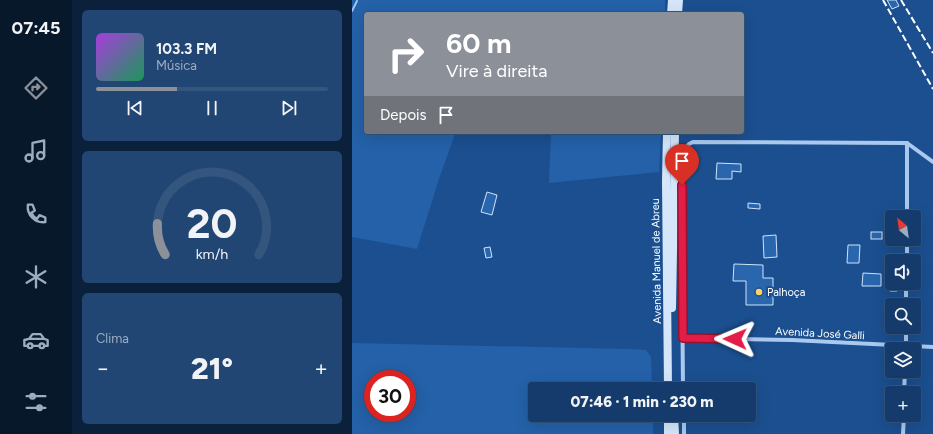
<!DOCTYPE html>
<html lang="pt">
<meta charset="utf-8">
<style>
:root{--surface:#143b6b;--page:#214673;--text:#f1f3f6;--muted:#9dadc1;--line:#33557e;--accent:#8c9099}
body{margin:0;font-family:Figtree,sans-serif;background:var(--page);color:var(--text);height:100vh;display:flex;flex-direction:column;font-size:15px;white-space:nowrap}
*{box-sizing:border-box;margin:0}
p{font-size:13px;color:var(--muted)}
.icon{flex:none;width:22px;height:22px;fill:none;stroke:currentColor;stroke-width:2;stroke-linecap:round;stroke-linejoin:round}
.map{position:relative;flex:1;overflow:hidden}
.side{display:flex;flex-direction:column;gap:10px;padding:10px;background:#0b203b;width:280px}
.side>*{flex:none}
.banner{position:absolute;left:12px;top:12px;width:380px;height:122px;border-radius:4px;box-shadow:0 4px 16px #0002,0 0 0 1px var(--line);background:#8c9099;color:#fff;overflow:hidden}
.needle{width:26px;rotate:331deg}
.tools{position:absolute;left:533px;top:210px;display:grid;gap:8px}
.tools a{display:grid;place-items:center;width:36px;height:36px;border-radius:4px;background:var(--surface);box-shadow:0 4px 16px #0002,0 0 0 1px var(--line);font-size:20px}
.speed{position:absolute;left:12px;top:370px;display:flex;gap:8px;font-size:20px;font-weight:700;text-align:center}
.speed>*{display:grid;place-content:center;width:52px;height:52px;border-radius:50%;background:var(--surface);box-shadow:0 4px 16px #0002,0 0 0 1px var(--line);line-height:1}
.speed .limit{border:6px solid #d22;background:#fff;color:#111}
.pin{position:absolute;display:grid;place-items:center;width:34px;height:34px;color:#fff;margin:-41px -17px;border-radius:50% 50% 50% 0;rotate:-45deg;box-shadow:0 0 4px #0007}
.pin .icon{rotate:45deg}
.me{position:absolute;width:44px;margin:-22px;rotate:271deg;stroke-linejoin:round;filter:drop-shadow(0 0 3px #0008)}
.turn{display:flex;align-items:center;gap:14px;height:84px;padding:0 16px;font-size:18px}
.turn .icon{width:52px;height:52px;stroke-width:2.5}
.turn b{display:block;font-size:28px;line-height:34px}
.then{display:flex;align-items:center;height:38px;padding:0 16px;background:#0003;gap:8px;font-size:15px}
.big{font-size:30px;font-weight:800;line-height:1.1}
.side .widget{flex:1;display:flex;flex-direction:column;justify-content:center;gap:6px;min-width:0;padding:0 14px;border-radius:6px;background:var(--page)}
.side .dial{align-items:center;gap:0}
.dial svg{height:104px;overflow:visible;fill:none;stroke:var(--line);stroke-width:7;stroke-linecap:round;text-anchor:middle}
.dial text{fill:var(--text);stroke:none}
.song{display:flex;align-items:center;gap:12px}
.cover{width:48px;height:48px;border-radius:6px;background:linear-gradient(135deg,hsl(280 70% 55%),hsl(150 70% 35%))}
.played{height:4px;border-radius:2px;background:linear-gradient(90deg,var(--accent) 35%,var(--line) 35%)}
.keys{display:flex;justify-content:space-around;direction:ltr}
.heat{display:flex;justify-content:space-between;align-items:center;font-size:22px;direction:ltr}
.trip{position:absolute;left:176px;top:382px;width:228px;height:40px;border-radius:4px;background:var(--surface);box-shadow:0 4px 16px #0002,0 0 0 1px var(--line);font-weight:800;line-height:40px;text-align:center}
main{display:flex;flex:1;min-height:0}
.dock{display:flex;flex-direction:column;width:72px;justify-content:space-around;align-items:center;background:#08182b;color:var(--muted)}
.dock .icon{width:28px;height:28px}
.dock .current{color:var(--accent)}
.dock b{font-size:18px;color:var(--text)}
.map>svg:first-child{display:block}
.green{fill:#2461a8;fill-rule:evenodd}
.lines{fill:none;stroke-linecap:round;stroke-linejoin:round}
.stream{stroke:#9cc4f0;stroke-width:2}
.building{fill:#2a66ad;stroke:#cfe3fa}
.street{stroke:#a9c9ee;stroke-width:4}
.secondary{stroke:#d6e6fa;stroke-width:8}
.rail{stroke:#fff;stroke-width:2;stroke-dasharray:7 3;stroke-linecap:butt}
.route-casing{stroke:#92132f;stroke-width:10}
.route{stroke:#e11d48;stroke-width:7}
.poi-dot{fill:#ffd166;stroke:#1b4f8f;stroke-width:1.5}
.labels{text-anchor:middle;stroke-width:4;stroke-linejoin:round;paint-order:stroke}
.street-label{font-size:11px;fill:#fff;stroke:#1b4f8f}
.poi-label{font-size:11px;fill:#fff;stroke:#1b4f8f;text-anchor:start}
</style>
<main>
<nav class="dock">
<b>07:45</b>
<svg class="icon current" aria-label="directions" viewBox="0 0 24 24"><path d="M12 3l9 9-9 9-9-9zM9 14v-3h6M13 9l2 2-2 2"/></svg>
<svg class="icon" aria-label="music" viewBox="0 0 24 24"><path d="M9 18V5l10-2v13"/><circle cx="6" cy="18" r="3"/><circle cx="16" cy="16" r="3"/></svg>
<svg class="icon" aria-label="phone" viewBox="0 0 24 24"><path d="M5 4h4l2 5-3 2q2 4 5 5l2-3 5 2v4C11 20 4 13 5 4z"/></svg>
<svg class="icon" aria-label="climate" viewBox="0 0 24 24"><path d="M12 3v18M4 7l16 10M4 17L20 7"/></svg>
<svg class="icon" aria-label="car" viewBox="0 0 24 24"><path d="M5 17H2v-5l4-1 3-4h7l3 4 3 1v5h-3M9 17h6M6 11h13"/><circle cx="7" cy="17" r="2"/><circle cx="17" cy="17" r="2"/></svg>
<svg class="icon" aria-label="filters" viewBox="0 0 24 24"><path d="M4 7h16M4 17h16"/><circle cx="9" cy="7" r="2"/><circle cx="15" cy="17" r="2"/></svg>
</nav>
<section class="side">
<div class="widget">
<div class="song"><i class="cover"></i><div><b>103.3 FM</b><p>Música</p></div></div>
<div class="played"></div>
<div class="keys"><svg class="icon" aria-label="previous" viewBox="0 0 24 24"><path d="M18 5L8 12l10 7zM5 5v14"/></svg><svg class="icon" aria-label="pause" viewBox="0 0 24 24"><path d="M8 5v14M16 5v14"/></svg><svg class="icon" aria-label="next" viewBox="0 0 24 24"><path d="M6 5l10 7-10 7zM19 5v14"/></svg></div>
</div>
<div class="widget dial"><svg viewBox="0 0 100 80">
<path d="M14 69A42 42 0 1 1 86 69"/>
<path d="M14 69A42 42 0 0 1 8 45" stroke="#8c9099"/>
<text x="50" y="56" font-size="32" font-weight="700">20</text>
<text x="50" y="72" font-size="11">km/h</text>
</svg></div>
<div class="widget"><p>Clima</p>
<div class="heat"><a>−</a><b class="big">21°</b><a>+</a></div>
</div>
</section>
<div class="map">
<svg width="581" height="434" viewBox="0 0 581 434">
<rect width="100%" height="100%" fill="#1b4f8f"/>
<g class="green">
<polygon points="0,0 313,0 313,14 14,14 14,132 106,132 103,134 87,179 65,249 0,237"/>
<polygon points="199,132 309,132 307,172 197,183"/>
<path d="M0,343L278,349L294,350L299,357L300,389H183V415H301V434H0ZM21,379H55V413H21Z"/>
</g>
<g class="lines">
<polyline class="stream" points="0,11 5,1"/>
</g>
<g class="building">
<polygon points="535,0 544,0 547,6 540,9"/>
<polygon points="365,163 389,164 389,172 380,171 380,179 364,179"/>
<polygon points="135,192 145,195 140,215 129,212"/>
<polygon points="396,203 408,204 408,209 396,208"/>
<rect x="519" y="232" width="11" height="7"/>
<polygon points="424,235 425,257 412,258 411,236"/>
<polygon points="496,245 508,245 507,263 495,263"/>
<polygon points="138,247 140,257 134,258 132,248"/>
<polygon points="382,264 411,265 411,278 421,278 421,305 394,305 394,281 381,281"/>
<polygon points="511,273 529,274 529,286 510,286"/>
<polygon points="539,283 546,283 545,291 538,291"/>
</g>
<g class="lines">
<g class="street">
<polyline points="555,143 581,162"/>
<polyline points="555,217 555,143"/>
<polyline points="555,261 555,239"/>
<polyline points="554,305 554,283"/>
<polyline points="331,338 440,340 581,347"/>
<polyline points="554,349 554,327"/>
<polyline points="331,389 329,154 337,144 341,142 555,143"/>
<polyline points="552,393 553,371"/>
<polyline points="332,415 332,434"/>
<polyline points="551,434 552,415"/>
</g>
<g class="secondary">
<polyline points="319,14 320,0"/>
<polyline points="326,14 327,0"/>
<polyline points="315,132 314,181 316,389"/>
<polyline points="320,308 323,132"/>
<polyline points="316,415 316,434"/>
<polyline points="322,415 323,434"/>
</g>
<g class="rail">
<polyline points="531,0 581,89"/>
<polyline points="549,0 581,53"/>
</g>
</g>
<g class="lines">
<g class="route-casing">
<polyline id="route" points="330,185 331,338 383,339"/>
</g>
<use href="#route" class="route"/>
</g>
<circle class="poi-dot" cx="407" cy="292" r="4"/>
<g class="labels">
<g class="street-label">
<text transform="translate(304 261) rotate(-91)" y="4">Avenida Manuel de Abreu</text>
<text transform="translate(468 333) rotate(3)" y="4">Avenida José Galli</text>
</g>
<g class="poi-label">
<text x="415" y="296">Palhoça</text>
</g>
</g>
</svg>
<div class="tools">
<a><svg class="needle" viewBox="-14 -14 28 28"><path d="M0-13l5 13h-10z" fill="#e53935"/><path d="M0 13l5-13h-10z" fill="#9dadc1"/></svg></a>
<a><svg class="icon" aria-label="sound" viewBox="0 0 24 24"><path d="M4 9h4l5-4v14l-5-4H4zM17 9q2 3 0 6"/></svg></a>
<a><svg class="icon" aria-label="search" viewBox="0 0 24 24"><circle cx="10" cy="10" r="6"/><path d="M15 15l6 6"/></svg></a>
<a><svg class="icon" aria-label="layers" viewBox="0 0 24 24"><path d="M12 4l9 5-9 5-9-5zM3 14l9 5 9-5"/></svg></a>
<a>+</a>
</div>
<div class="speed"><div class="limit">30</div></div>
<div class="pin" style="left:330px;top:185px;background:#d93025"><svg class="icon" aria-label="arrive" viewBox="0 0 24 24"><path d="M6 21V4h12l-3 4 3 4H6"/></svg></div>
<svg class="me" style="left:383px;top:339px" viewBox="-20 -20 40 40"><path d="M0-17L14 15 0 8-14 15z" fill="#e11d48" stroke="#fff" stroke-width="4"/></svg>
<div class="trip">07:46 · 1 min · 230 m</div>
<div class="banner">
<div class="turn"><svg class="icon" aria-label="right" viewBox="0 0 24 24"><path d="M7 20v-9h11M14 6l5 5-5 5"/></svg><div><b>60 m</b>Vire à direita</div></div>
<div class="then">Depois<svg class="icon" aria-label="arrive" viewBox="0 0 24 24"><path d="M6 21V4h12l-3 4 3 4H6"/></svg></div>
</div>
</div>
</main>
